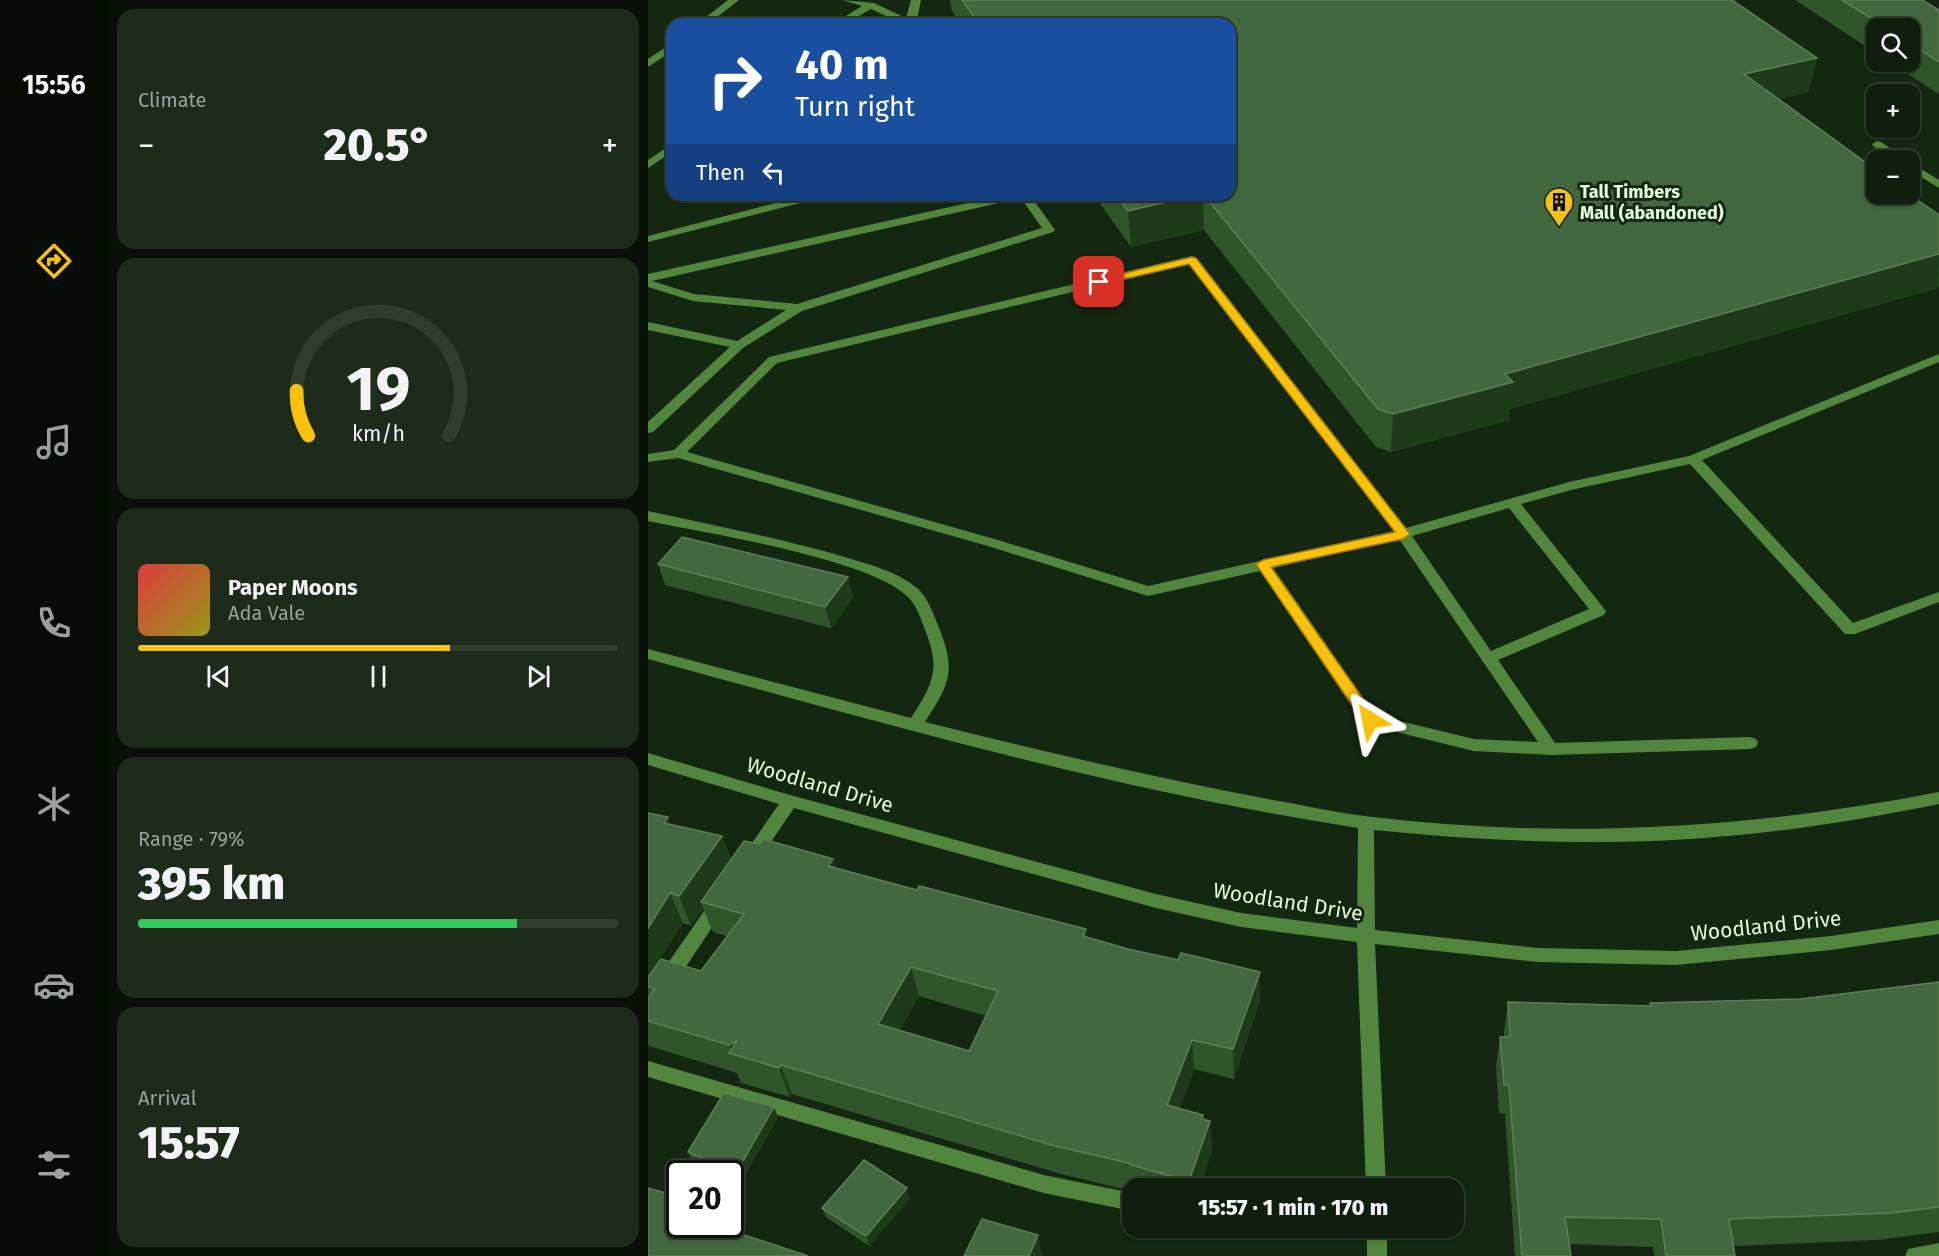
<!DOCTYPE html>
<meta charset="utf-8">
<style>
:root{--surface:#0f1e0d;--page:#1d2b1b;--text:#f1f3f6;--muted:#9ba29d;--line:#2f3c2e;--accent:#f7c10c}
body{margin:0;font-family:"Fira Sans",sans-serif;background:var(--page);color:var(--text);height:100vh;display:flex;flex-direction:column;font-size:22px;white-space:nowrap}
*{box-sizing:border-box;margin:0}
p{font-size:20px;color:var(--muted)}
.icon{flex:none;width:33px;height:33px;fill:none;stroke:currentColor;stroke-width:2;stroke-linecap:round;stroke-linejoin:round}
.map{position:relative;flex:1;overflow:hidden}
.sheet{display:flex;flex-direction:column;gap:9px;padding:9px;background:#081007;width:540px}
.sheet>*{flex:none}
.top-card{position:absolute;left:18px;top:18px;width:570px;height:183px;border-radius:18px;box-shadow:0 2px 4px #0004,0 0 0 2px var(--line);background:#1a4fa0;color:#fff;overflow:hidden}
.tools{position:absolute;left:1218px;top:18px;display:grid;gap:12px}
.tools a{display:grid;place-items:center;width:54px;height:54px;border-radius:12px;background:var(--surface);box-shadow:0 2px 4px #0004,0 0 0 2px var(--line);font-size:30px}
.speed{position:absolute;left:18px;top:1160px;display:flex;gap:12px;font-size:30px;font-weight:700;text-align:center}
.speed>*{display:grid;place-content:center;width:78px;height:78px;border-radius:50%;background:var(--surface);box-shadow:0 2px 4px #0004,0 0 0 2px var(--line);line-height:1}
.speed .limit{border:3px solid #111;border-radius:9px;background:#fff;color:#111}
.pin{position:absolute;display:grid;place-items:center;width:51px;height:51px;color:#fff;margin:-26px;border-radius:12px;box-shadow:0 3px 9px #0006}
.me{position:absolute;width:66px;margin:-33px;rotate:325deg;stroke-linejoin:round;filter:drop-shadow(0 0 4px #0008)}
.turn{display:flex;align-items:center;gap:21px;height:126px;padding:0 30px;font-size:27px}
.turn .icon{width:78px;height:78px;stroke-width:2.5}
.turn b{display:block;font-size:42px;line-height:51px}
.then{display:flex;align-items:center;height:57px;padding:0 30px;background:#0003;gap:12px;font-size:22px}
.big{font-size:45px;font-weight:800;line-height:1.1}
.sheet .card{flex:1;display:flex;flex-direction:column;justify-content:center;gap:9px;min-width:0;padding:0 21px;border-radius:18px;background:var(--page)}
.sheet .dial{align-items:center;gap:0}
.dial svg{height:156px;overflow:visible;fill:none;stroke:var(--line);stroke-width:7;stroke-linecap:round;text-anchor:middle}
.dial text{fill:var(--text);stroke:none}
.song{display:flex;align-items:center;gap:18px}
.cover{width:72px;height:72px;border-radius:9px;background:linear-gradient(135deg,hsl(0 70% 55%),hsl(60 70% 35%))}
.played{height:6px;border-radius:3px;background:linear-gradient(90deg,var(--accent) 65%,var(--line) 65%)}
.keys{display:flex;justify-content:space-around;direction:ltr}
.heat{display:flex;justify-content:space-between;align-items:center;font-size:33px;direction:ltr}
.charge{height:9px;border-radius:4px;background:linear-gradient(90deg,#34c759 79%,var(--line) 0)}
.trip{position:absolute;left:474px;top:1178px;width:342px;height:60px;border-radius:18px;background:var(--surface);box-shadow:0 2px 4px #0004,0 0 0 2px var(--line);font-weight:800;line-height:60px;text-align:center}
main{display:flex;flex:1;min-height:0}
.tab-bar{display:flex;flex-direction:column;width:108px;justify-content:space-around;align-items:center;background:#060c05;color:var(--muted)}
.tab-bar .icon{width:42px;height:42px}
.tab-bar .current{color:var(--accent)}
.tab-bar b{font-size:27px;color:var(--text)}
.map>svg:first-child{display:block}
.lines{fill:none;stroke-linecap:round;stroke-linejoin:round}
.minor{fill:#52853e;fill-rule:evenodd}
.wall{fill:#30552b;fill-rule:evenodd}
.shaded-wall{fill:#1d3b19}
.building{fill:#43673e;stroke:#5c7f56;stroke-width:1.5;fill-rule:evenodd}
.route{fill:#f7c10c;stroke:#a17d08;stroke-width:1.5}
.labels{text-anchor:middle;stroke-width:6;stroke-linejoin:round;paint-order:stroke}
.far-poi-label{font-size:18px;font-weight:bold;fill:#e1fed9;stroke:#142811;text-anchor:start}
.street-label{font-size:21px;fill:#e1fed9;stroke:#142811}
</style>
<main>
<nav class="tab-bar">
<b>15:56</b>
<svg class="icon current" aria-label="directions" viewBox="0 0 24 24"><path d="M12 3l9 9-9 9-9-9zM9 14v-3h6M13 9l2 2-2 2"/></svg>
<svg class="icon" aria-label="music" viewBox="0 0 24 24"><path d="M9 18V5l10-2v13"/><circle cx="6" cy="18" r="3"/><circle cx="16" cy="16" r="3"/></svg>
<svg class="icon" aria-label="phone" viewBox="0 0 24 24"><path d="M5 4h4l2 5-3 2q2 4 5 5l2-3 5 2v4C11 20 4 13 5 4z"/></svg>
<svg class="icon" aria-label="climate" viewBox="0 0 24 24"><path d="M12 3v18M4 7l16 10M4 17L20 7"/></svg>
<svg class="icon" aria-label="car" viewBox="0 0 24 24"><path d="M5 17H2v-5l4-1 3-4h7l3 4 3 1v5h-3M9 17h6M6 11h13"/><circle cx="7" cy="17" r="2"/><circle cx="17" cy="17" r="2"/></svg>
<svg class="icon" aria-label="filters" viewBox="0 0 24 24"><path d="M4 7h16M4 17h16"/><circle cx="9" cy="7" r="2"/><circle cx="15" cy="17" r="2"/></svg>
</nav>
<section class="sheet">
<div class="card"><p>Climate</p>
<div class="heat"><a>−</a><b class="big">20.5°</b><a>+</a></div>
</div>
<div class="card dial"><svg viewBox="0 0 100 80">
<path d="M14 69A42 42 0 1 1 86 69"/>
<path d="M14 69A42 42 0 0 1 8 46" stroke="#f7c10c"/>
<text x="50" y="56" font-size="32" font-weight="700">19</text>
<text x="50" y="72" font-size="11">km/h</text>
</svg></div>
<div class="card">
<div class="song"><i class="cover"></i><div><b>Paper Moons</b><p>Ada Vale</p></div></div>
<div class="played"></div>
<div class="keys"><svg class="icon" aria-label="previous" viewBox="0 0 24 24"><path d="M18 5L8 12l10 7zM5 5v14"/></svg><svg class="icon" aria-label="pause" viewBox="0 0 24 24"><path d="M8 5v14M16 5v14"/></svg><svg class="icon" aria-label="next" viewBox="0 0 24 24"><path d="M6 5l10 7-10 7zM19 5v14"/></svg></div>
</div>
<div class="card"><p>Range · 79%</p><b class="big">395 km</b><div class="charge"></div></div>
<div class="card"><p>Arrival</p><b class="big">15:57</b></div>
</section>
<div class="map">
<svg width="1291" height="1256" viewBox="0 0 1291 1256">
<rect width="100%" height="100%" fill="#142811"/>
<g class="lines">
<g class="minor">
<polygon points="80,0 91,0 60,24 49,24"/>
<polygon points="194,0 226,3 258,18 263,0 273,0 268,24 255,24 223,9 197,24 185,24 214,6"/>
<polygon points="24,43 24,51 0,67 0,59"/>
<polygon points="1229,141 1233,142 1259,160 1247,160 1225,146 1224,144"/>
<polygon points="24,144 24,152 0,168 0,160"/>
<polygon points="1262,162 1291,180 1291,188 1262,170"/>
<polygon points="159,195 178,195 176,197 0,242 0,236"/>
<path d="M356,195H382L407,230L405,232L154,311L95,348L5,432L0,433V422L82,347L0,330V322L89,341L138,310L45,301L0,287V274ZM373,198L394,228L149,304L46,294L4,281Z"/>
<path d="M544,256L548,258L758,528L921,482L1041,456L1291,354V362L1054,460L1205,623L1291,592V602L1207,634H1197L1042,464L923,490L873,504L958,611L956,615L850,660L907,743L1102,737L1108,739L1110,743L1108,747L1102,749L903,755L826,751L716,724L612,571L500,596L340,546L30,458L0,462V454L26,450L121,357ZM541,264L746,531L500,586L350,540L39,452L129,363ZM861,508L941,609L843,651L764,536ZM751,539L890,742L826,739L727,715L625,568Z"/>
<path d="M0,511C67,526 134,538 200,558C223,565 251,572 270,589C280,598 285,613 290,625C308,670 303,682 277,722C393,751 508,778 625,800C655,805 685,812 716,816C909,840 1101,829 1291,792V804C1221,818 1151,830 1080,836C962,847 844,842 726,830L727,930L890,948L1028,951L1183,936L1291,920V934L1183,950L1028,965L890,962L727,944L738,1188H718L709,942L593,927L508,908L146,808L110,861L104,863L98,861L95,856L131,804L0,765V753L142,795L508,894L593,913L709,928L710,828C470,791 234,723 0,659V649L263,718C285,684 293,669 277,630C273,619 269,606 260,597C222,559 58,533 0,521Z"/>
<polygon points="71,896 77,898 80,903 77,908 7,1013 0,1015 0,992 65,898"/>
<polygon points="0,1061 396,1175 484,1193 484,1211 396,1193 0,1077"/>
<rect x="719" y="1227" width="20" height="29"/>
<polygon points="1291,1243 1291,1256 1257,1256 1260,1249"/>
</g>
</g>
<g class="wall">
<polygon points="302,0 1084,0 1161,92 1130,99 1291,215 1291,286 1290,288 862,409 861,420 743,452 728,447 556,230 483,247 446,195 582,195 582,24 313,24 304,11"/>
<polygon points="1147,0 1274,0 1291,10 1291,94 1241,62 1262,62 1262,28 1228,28 1228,53"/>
<polygon points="10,564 200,577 205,598 183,628 17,585"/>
<path d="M0,813L20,817L22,824L74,836L83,859H185L187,868L269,890L438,929L439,937L480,949L530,960L612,972V1001L586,1079L546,1069L531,1109L555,1115L556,1120L562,1121L564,1150L551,1188H484V1191L413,1174L144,1094L142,1097L93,1083L89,1073L1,1046L0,1045ZM55,908L65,932L79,936L53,971L3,973L35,923L43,926ZM271,996L338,1016L321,1051L252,1030Z"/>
<polygon points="1291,982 1291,1232 1229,1240 1086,1246 1087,1256 1006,1256 1005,1247 921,1244 923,1256 867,1256 857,1114 851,1113 848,1066 852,1037 856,1037 856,1032 860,1002 1001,1006 1002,1003 1152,999"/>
<polygon points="130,1117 93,1182 82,1178 82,1173 70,1173 45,1162 40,1152"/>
<polygon points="262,1198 221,1246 178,1217 174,1208"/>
</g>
<g class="shaded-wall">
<polygon points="1169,58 1161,92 1089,108 1096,74"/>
<polygon points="549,195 555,195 556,230 483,247 480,211"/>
<polygon points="1291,254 1290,288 862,409 861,420 743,452 745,414 857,374"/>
<polygon points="200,577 205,598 183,628 177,607"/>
<polygon points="20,817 32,848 16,823"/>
<polygon points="74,836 85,866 53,902 55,908 43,926 31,896"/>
<polygon points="185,859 194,889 180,866"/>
<polygon points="22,893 35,923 1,976 0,987 0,928"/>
<polygon points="438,929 442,959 435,936"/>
<polygon points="263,967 271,996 239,1053 230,1024"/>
<polygon points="612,972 612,1001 586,1079 585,1049"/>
<polygon points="544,1040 546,1069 522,1134 519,1105"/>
<polygon points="89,1041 84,1054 81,1045"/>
<polygon points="133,1065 144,1094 142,1097 131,1068"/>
<polygon points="126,1107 130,1117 93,1182 88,1173"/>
<polygon points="555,1115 557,1136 562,1121 564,1150 551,1188 542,1188 541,1181"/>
<polygon points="259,1188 262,1198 221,1246 218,1236"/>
<polygon points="390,1235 394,1256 381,1256"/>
</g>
<g class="building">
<polygon points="314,0 1084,0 1169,58 1096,74 1228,170 1228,194 1261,194 1291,215 1291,254 857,374 865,382 745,414 730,409 556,195 582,195 582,24 331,24"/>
<polygon points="1194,0 1274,0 1291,10 1291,62 1262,43 1262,28 1239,28"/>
<polygon points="468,195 549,195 480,211"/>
<polygon points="34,537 200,577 177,607 10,564"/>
<polygon points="0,813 20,817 16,823 74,836 31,896 22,893 0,928"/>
<path d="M115,839L185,859L180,866L269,890L271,886L438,929L435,936L480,949L530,960L533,953L612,972L585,1049L544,1040L519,1105L555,1115L554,1119L562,1121L541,1181L483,1165L481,1163L407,1146L133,1065L131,1068L81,1053L89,1041L81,1045L0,1021V998L7,989L0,987V977L13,959L53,971L96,914L53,902L96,841L112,844ZM263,967L350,991L321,1051L230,1024Z"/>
<polygon points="1291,982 1291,1207 1243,1213 1081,1219 1087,1256 1018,1256 1013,1219 917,1217 923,1256 874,1256 861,1085 856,1085 852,1037 862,1037 860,1002 1003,1006 1002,1003 1152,999"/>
<polygon points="76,1093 126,1107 88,1173 40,1152"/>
<polygon points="216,1160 259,1188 218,1236 174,1208"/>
<polygon points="0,1188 32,1197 32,1224 63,1224 160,1256 0,1256"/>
<polygon points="334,1219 390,1235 381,1256 316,1256"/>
</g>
<polygon class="route" points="544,257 548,258 762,534 755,539 623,567 727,716 730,720 727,724 717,724 608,564 615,560 747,532 541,264 451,285 445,282 447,280"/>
<defs>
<g id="building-pin" transform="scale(1.5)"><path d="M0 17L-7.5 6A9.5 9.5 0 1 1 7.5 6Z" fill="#f7c10c" stroke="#142811"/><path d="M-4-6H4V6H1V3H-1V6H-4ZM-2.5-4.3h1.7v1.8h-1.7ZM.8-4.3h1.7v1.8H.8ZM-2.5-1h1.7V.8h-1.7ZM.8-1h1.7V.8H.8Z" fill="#111"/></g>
</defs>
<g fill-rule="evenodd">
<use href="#building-pin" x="911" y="202"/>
</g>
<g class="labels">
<g class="far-poi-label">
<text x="932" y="198">Tall Timbers<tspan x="932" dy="21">Mall (abandoned)</tspan></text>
</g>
<g class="street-label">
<text transform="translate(172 785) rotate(16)" y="7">Woodland Drive</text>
<text transform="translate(640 902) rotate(9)" y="7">Woodland Drive</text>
<text transform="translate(1118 926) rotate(-6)" y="7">Woodland Drive</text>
</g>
</g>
</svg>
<div class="tools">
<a><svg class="icon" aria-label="search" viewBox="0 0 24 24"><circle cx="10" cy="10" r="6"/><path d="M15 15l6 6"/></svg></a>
<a>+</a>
<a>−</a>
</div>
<div class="speed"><div class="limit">20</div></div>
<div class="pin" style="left:451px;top:282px;background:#d93025"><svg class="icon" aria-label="arrive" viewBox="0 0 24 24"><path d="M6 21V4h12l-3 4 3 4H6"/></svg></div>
<svg class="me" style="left:722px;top:720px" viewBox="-20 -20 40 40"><path d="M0-17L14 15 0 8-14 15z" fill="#f7c10c" stroke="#fff" stroke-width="4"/></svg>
<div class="trip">15:57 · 1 min · 170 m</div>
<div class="top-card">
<div class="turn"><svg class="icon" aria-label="right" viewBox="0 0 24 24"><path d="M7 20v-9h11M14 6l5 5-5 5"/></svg><div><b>40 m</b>Turn right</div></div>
<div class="then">Then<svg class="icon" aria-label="left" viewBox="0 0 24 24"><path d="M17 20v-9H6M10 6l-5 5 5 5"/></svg></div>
</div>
</div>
</main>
